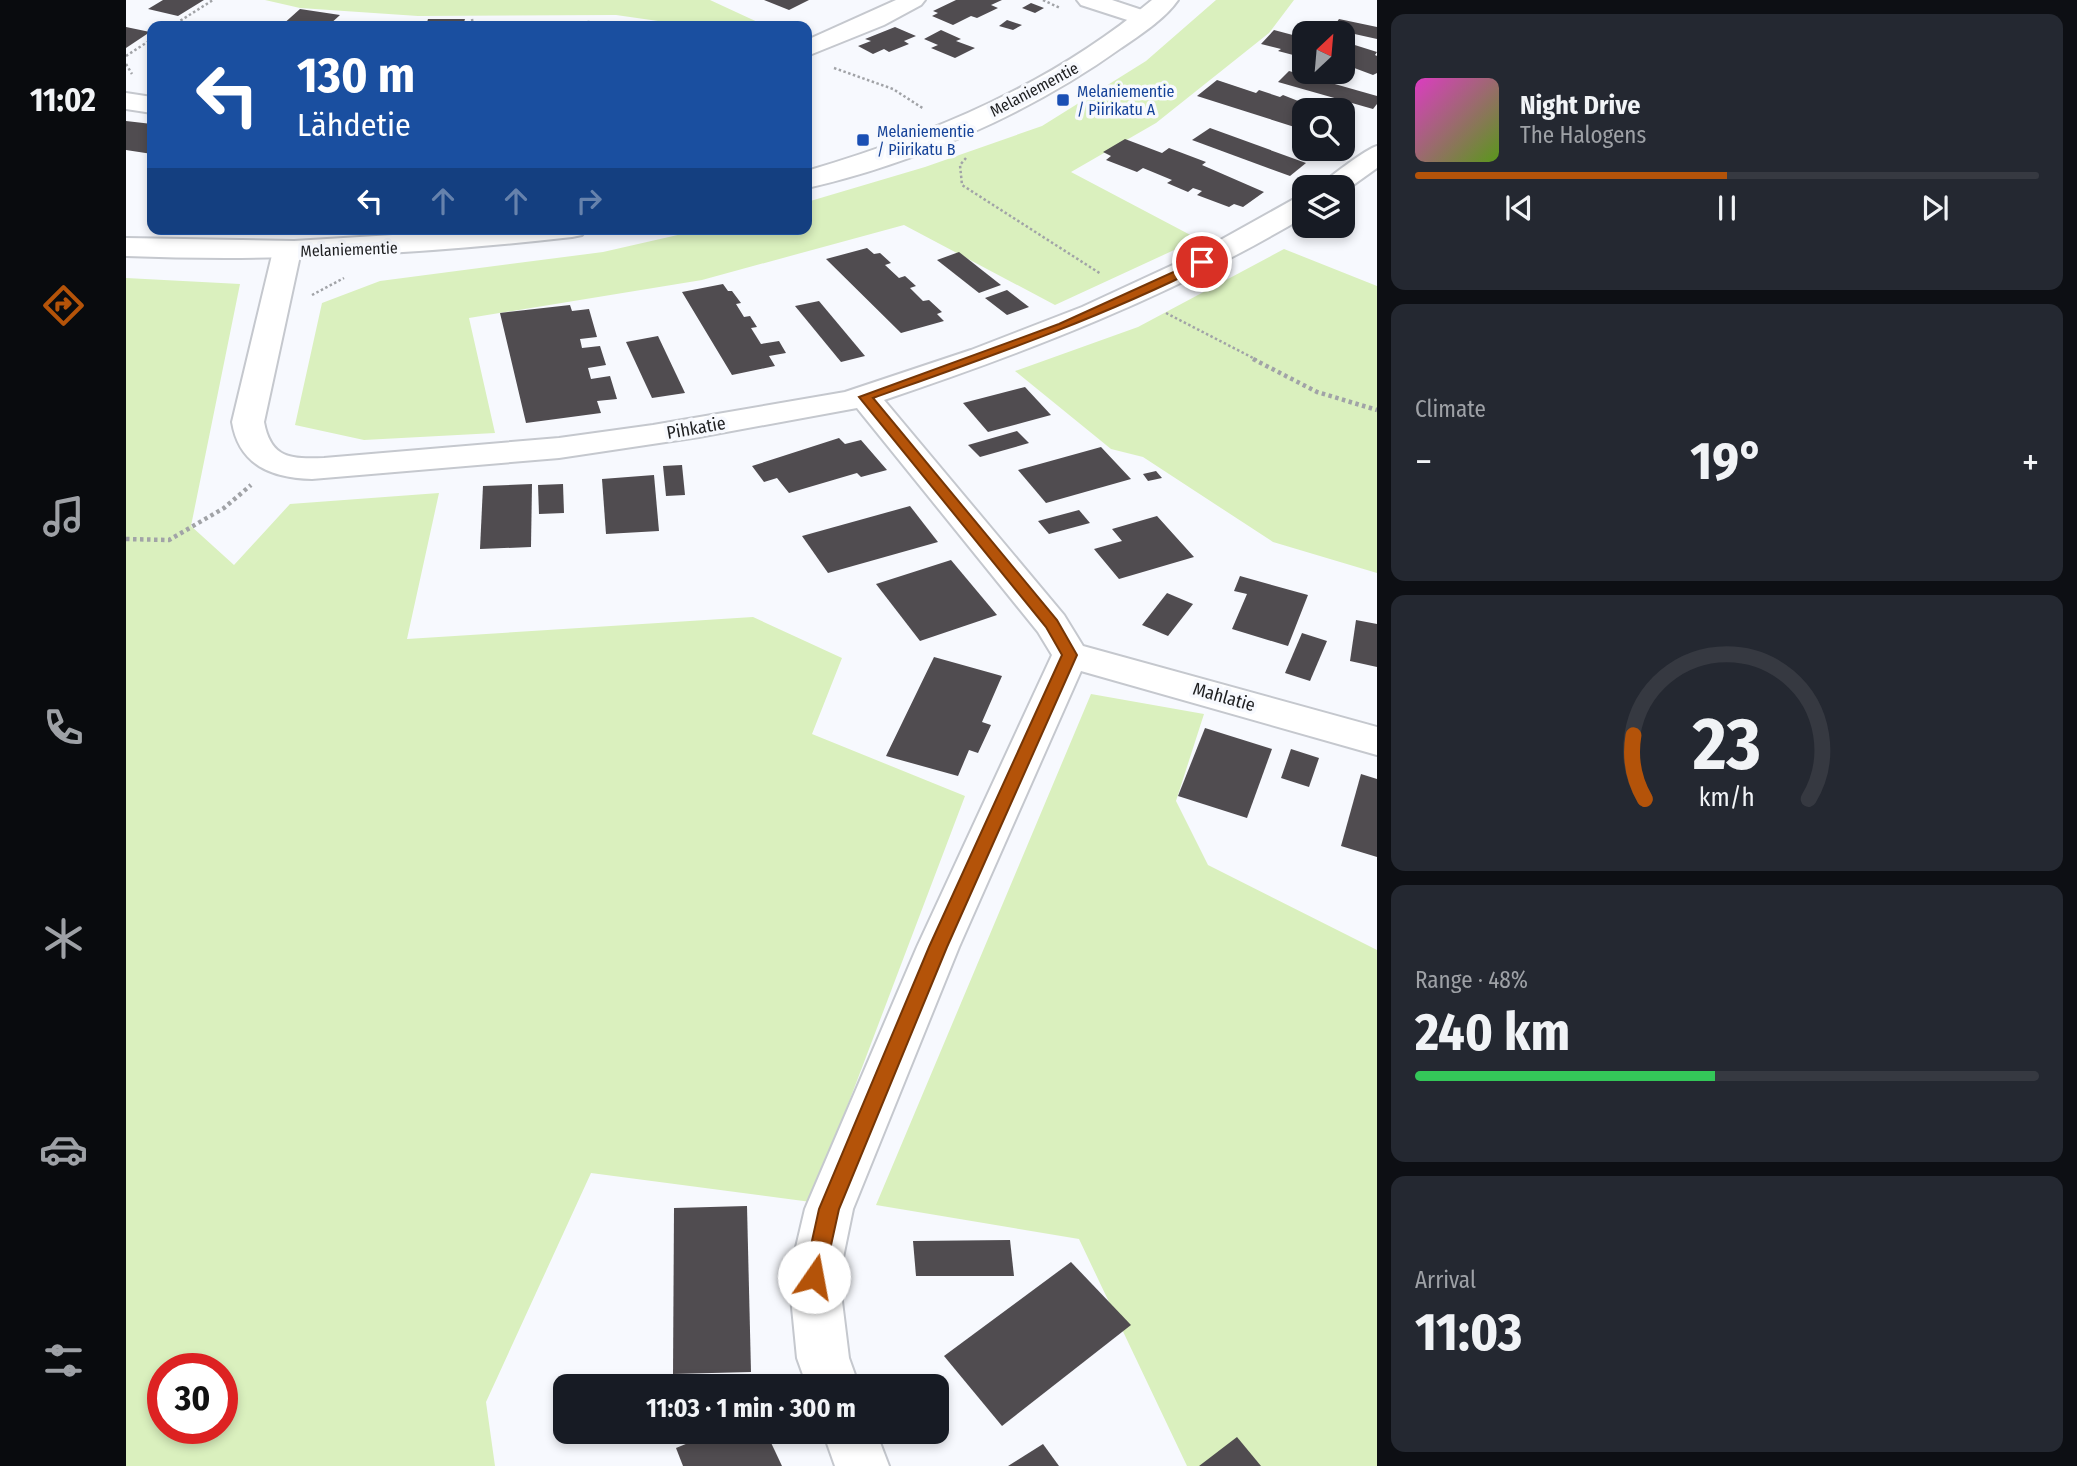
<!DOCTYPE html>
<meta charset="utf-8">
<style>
:root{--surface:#171b24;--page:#242831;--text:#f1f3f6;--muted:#9ea1a6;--line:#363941;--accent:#b45309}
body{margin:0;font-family:"Fira Sans Condensed",sans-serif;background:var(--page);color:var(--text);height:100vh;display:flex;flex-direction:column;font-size:26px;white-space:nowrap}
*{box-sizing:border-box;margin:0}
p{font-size:23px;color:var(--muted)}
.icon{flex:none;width:38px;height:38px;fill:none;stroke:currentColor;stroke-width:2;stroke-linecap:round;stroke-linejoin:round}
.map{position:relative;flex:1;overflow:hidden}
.drawer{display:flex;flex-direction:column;gap:14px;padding:14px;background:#0d0f14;width:700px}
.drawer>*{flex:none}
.banner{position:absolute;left:21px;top:21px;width:665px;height:214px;border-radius:14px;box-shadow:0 4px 10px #0003;background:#1a4fa0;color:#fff;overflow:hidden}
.needle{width:46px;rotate:26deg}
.buttons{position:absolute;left:1166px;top:21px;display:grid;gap:14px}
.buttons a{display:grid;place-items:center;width:63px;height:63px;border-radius:14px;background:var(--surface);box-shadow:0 4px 10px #0003;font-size:35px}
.speed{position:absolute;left:21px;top:1353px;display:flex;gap:14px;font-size:35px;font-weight:700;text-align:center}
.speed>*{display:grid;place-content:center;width:91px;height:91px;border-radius:50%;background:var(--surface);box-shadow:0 4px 10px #0003;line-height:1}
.speed .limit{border:10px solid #d22;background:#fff;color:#111}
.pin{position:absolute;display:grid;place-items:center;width:60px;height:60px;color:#fff;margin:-30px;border:4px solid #fff;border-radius:50%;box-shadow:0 2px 7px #0007}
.me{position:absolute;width:77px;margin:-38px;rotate:12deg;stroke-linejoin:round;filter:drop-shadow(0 0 5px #0008)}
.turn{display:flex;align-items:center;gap:24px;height:147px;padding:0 35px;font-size:32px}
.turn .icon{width:91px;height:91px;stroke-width:2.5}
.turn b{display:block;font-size:49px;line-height:60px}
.lanes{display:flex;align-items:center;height:66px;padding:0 35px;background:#0003;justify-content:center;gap:35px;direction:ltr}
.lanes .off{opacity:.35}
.big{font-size:52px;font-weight:700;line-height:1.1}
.drawer .widget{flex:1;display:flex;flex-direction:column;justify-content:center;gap:10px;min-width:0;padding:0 24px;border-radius:14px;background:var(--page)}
.drawer .dial{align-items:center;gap:0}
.dial svg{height:182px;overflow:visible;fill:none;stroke:var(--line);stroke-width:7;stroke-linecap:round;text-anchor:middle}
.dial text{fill:var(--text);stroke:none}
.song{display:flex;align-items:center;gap:21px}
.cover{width:84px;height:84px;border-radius:10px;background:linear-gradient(135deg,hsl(310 70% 55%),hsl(90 70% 35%))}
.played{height:7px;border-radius:4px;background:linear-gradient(90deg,var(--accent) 50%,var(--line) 50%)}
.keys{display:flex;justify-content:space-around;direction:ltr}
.heat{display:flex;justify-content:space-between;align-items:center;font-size:38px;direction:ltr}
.charge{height:10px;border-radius:5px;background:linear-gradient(90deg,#34c759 48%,var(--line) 0)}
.trip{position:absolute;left:427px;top:1374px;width:396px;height:70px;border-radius:14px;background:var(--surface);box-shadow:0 4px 10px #0003;font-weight:700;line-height:70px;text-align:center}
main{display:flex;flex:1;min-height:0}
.dock{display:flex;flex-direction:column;width:126px;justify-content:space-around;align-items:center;background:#090b0e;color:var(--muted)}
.dock .icon{width:49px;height:49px}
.dock .active{color:var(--accent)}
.dock b{font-size:32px;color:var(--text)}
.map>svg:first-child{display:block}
.green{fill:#daf0be;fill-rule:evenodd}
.building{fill:#504c50}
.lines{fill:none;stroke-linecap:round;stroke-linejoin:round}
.minor-casing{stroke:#c5c8ce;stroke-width:4}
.major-casing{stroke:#c5c8ce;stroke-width:4}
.path-far1{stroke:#a1a3a7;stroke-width:2.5;stroke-dasharray:2.5 2.5;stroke-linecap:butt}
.path{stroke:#a1a3a7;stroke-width:4.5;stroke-dasharray:3.5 3.5;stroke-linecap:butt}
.minor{fill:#fff;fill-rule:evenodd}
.major{fill:#fff;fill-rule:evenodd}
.route{fill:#b45309;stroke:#753606;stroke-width:2}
.transit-dot{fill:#1a4fb4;stroke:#f7f9fe;stroke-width:2.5}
.labels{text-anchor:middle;stroke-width:7;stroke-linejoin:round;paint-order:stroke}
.far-street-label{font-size:16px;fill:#1e1f21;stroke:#f7f9fe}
.far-transit-label{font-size:16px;fill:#164399;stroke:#f7f9fe;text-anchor:start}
.street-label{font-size:18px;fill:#1e1f21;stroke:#f7f9fe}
</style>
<main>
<nav class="dock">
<b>11:02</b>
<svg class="icon active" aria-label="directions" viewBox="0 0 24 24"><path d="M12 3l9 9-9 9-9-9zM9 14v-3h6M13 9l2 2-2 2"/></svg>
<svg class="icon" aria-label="music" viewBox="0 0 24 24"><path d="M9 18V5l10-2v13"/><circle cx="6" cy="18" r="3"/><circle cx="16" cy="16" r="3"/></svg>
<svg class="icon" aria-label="phone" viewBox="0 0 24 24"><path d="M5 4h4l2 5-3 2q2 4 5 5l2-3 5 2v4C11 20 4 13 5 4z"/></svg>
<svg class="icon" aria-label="climate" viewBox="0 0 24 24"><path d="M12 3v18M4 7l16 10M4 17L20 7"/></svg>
<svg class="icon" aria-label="car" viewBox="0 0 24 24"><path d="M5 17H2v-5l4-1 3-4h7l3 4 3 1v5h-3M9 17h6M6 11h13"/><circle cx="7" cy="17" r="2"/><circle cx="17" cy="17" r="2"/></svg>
<svg class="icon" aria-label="filters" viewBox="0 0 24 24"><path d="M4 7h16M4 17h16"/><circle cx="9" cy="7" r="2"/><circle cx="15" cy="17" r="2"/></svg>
</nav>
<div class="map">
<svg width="1251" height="1466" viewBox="0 0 1251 1466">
<rect width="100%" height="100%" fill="#f7f9fe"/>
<g class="green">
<polygon points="139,0 584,0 640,26 541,26 532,21 490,15 292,16 174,8"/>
<polygon points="1090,0 1168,0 1143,33 1030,123 945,172 1072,239 929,305 778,225 576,280 343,318 369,433 238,440 169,425 196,303 254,281 477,252 578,229 681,229 681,202 799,167 916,126 1020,61"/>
<polygon points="1158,249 1251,286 1251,573 1147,542 1017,457 985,449 889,371 1012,327"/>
<path d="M0,278L114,284L65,526L108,565L164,504L313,493L281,639L627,617L716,658L686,734L839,796L685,1202L465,1173L360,1402L369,1466H0ZM37,1368H96V1428H37Z"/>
<polygon points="965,694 1078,714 1050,801 1082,865 1251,950 1251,1466 1061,1466 953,1239 750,1205"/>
</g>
<g class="building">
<polygon points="37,0 78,0 52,16 22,9"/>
<polygon points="638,0 683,0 663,10"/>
<polygon points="830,0 876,0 865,5 872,8 851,18 845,16 827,25 806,16 812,13 807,11"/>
<polygon points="905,3 918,8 909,13 896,8"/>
<polygon points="174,9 214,15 202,26 155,26"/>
<polygon points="302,19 339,19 337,26 300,26"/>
<polygon points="1213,19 1251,27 1251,39 1206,29"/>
<polygon points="881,20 896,25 887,30 873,26"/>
<polygon points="0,27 24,32 0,48"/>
<polygon points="769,27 790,36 778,41 783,44 763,52 758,49 747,54 732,46 745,41 739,39"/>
<polygon points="815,30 835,39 830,41 849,48 829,58 805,48 812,45 798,39"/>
<polygon points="1148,30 1178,38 1178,54 1171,56 1152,51 1155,49 1135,44"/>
<polygon points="1216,41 1251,52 1249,55 1251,56 1251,73 1247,75 1223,66 1216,67"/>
<polygon points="1163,71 1251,96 1251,104 1247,109 1152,82"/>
<polygon points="1091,80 1130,93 1133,90 1154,97 1157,95 1195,110 1178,110 1178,130 1071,96"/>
<polygon points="0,121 26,124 26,154 0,150"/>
<polygon points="1084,128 1180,163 1164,176 1066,140"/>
<polygon points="999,139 1036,153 1043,148 1080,162 1076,165 1138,192 1117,207 1108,204 1103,207 1071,195 1076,191 1067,188 1062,192 1041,183 1046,180 1017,168 1011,172 980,160 985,156 977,152"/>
<polygon points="741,248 748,254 754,253 765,263 759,265 773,278 779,276 790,286 784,288 797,301 803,300 816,312 811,314 818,321 775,333 700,259"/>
<polygon points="833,252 875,285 853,293 811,260"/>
<polygon points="597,284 602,291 606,291 615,303 610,304 618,317 624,316 631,327 625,328 635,344 653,341 660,353 643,356 649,366 606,375 556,292"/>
<polygon points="881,290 903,307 881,315 859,298"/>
<polygon points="693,301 739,356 715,362 669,306"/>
<polygon points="444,305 446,311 463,309 471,337 454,339 456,348 474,346 480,365 462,368 465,379 484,376 491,399 471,401 475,413 400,423 374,313"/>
<polygon points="532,336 559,393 526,398 500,342"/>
<polygon points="899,387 925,415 862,432 837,403"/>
<polygon points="891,431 903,443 854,457 842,445"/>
<polygon points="713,438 719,444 735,440 761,470 735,477 731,473 663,493 651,478 638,482 626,466"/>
<polygon points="975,447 1005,479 920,503 892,470"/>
<polygon points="556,465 559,495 540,496 537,466"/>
<polygon points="1030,471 1036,478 1022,481 1017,474"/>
<polygon points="528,475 533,531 480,534 476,479"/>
<polygon points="406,484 405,547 354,549 357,486"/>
<polygon points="437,484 438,513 413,514 412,485"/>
<polygon points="784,506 812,542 702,573 676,536"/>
<polygon points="953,510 964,523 923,534 912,521"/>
<polygon points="1031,516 1068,557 993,579 968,549 996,541 986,529"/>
<polygon points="825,560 871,615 794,641 750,584"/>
<polygon points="1114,576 1182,595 1162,646 1106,629 1121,594 1108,591"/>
<polygon points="1041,593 1067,604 1042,636 1016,625"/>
<polygon points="1230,620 1251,624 1251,667 1224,661"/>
<polygon points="1176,633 1201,641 1184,681 1159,673"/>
<polygon points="808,657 876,676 856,722 865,725 852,753 843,750 832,776 760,756"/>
<polygon points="1079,728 1146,749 1121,818 1052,796"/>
<polygon points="1165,749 1193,758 1183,787 1155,778"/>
<polygon points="1235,774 1251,779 1251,857 1215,846"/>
<polygon points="621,1206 625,1372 547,1374 548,1208"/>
<polygon points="884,1240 888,1276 790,1276 787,1241"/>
<polygon points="945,1262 1005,1325 876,1426 818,1356"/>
<polygon points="589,1432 640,1432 656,1466 557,1466 550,1448"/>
<polygon points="1111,1437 1135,1466 1073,1466"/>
<polygon points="917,1444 933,1466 882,1466"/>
</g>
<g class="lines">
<g class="minor-casing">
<g id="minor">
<polygon points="770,0 799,0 795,5 758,25 681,56 681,40"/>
<polygon points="951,0 986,0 1028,14 1032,19 1028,24 1020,26 955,5"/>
<polygon points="0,93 26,97 26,113 0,109"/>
<path d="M1251,146V168L1216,193V187H1194C1198,180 1242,148 1251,146Z"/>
<path d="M1178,197V217C1045,296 904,351 758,400L938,615L957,646L1251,727V755L955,671L833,947L727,1209L713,1277L723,1358L733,1386H681L671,1358L663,1277L679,1209L791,947L926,655L912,632L731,408L573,437L433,458L186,479C145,478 113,465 106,422L147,251L151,245L161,242L171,245L175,251L138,422C145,459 165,459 198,458L433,438L527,425L719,392L845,350L956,307L1064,257L1168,199Z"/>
<polygon points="697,1432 750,1432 763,1466 709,1466"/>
</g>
</g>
<g class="major-casing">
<g id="major">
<path d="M1026,0H1052C1039,19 1014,35 995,48C906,112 788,164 681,188V171C806,134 925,85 1026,0Z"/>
<path d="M365,229H460L456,235L446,237C297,254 150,262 0,256V238L168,241Z"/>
</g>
</g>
<g class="path-far1">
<polyline points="917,0 934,8"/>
<polyline points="346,19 347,26"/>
<polyline points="46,26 87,0"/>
<polyline points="214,26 218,23"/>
<polyline points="426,26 463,22 484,26"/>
<polyline points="0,56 26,39"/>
<polyline points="0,64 6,74"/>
<polyline points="708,68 767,89 798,109"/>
<polyline points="840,158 834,165 836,185 975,274"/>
<polyline points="186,295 218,278"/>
<polyline points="1040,313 1131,360"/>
</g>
<g class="path">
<polyline points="1127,359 1191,392 1251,410"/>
<polyline points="0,539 43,540 98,508 125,485"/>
</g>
<use href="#minor" class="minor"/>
<use href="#major" class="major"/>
</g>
<path class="route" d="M1076,259L1080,260V265C970,320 862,357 747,398L931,620L951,655L821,947L713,1209L698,1277L695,1283L688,1286L681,1283L678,1277L693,1209L803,947L936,655L920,627L733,397L933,324Z"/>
<g class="transit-dot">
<rect x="930" y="93" width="14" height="14" rx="3.5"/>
<rect x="730" y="133" width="14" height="14" rx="3.5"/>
</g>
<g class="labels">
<g class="far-street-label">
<text transform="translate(908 89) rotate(-28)" y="6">Melaniementie</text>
<text transform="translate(223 249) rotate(-2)" y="6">Melaniementie</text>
</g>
<g class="far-transit-label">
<text x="951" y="97">Melaniementie<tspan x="951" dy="18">/ Piirikatu A</tspan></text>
<text x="751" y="137">Melaniementie<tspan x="751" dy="18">/ Piirikatu B</tspan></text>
</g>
<g class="street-label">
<text transform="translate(570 428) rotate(-10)" y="6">Pihkatie</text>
<text transform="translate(1098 697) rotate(16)" y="6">Mahlatie</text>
</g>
</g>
</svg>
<div class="buttons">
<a><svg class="needle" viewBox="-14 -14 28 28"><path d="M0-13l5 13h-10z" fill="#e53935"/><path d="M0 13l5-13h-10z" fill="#9ea1a6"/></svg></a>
<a><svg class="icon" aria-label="search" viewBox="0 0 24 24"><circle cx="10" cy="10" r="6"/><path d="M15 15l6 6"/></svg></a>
<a><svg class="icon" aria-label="layers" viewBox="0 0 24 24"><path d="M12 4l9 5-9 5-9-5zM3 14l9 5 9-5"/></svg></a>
</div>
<div class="speed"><div class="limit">30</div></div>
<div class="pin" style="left:1076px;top:262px;background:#d93025"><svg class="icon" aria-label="arrive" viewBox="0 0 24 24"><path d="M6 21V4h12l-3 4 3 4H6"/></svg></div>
<svg class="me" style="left:688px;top:1277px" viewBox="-20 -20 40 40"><circle r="19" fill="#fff"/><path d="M0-13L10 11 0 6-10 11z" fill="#b45309"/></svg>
<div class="trip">11:03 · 1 min · 300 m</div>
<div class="banner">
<div class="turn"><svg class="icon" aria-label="left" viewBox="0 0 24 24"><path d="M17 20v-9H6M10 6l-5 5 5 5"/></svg><div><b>130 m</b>Lähdetie</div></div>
<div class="lanes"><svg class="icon" aria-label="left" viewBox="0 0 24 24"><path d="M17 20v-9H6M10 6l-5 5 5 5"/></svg><svg class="icon off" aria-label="ahead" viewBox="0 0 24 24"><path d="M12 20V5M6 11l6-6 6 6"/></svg><svg class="icon off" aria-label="ahead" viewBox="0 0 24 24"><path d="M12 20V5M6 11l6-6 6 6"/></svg><svg class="icon off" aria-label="right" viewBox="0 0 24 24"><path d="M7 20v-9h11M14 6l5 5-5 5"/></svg></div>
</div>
</div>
<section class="drawer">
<div class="widget">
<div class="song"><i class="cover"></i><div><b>Night Drive</b><p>The Halogens</p></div></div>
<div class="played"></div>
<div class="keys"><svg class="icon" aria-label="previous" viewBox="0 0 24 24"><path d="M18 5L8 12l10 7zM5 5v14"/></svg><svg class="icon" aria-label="pause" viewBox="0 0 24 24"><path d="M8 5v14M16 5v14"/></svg><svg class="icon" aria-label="next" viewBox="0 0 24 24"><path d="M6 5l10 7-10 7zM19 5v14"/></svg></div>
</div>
<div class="widget"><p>Climate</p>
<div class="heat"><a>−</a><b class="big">19°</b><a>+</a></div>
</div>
<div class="widget dial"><svg viewBox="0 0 100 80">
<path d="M14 69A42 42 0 1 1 86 69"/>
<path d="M14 69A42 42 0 0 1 9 41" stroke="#b45309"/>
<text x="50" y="56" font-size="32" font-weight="700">23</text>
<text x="50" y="72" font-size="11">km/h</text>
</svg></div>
<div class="widget"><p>Range · 48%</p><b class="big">240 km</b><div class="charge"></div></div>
<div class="widget"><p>Arrival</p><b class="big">11:03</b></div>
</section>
</main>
